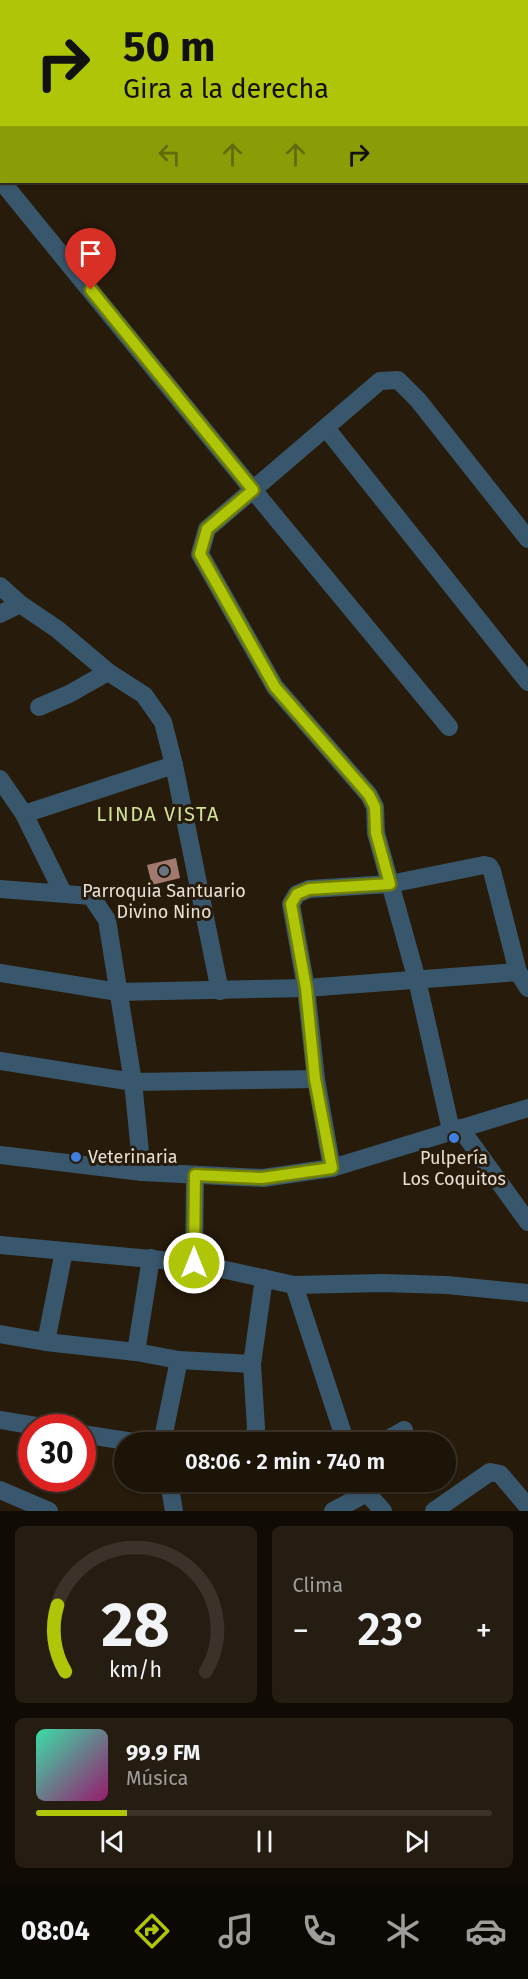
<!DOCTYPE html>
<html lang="es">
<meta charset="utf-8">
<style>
:root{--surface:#1d1408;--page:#251d12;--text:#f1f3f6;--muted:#a09e9c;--line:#3b3329;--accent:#aec508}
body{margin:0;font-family:"Fira Sans",sans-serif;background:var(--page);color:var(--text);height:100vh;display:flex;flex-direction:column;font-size:22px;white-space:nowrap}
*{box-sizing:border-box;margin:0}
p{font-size:20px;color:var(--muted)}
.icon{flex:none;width:33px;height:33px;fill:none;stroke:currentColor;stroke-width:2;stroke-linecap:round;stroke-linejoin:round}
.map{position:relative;height:1511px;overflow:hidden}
.drawer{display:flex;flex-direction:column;gap:15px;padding:15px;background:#100b04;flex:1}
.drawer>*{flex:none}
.banner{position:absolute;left:0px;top:0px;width:528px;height:183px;box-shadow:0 2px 4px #0004,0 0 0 2px var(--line);background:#aec508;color:#111;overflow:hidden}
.speed{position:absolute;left:18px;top:1414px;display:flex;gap:12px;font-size:30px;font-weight:700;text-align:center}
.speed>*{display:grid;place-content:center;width:78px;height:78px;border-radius:50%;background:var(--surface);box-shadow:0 2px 4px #0004,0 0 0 2px var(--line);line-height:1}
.speed .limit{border:9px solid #d22;background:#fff;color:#111}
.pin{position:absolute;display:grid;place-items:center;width:51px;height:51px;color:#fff;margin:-62px -26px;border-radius:50% 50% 50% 0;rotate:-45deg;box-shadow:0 0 6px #0007}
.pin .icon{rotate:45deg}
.me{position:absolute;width:66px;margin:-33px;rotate:0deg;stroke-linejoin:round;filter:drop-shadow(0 0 4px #0008)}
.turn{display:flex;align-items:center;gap:21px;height:126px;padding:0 24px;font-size:27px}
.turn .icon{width:78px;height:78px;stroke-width:2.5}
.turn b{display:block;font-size:42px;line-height:51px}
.lanes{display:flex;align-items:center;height:57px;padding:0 24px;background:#0003;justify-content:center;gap:30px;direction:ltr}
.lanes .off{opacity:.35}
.big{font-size:45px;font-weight:600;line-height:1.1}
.drawer .card{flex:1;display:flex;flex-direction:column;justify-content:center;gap:9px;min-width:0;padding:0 21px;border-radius:9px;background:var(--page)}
.drawer .dial{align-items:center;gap:0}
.dial svg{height:156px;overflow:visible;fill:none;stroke:var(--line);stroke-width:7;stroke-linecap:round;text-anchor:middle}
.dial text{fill:var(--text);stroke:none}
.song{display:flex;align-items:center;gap:18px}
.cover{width:72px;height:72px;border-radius:9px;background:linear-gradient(135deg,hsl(160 70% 55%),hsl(320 70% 35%))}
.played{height:6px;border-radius:3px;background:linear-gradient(90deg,var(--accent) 20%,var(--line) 20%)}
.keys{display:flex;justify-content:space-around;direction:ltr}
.heat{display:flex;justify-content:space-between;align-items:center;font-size:33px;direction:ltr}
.drawer .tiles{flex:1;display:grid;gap:15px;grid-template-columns:1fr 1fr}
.card:last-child{grid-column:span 2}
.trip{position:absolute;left:114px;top:1432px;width:342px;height:60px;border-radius:30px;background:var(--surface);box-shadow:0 2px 4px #0004,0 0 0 2px var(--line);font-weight:600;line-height:60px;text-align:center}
.tab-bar{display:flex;height:96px;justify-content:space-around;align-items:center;background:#0c0803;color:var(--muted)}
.tab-bar .icon{width:42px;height:42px}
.tab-bar .current{color:var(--accent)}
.tab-bar b{font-size:27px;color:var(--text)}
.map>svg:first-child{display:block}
.building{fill:#a07a6d}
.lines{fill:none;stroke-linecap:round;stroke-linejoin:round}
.minor{stroke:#39576c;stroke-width:18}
.route-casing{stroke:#718005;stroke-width:15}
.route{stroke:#aec508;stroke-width:10}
.worship-dot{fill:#6b7280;stroke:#271b0b;stroke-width:2}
.shop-dot{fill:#3f7fe0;stroke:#271b0b;stroke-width:2}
.labels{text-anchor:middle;stroke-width:6;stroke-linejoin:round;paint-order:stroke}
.poi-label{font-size:18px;fill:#e7dfd4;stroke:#271b0b}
.neighbourhood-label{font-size:20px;letter-spacing:1.5px;fill:#d3e296;stroke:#271b0b}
</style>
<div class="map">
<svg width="528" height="1511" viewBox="0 0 528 1511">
<rect width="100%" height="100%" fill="#271b0b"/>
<polygon class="building" points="176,858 180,878 152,885 147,865"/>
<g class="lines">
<g class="minor">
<polyline points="2,182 253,490 449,727"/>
<polyline points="326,428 528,682"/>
<polyline points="0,586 20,604 57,629 108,672 144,695 163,722 174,765 220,991"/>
<polyline points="0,614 20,604"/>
<polyline points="39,707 69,694 108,672"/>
<polyline points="0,779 24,814 63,893"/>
<polyline points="24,814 174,765"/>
<polyline points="0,889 91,896 107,920 133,1082 142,1172"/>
<polyline points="0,973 118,992 306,988 518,972"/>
<polyline points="0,1061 133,1082 316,1079"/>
<polyline points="460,1128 528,1222"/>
<polyline points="451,1130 417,980 376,833 375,807 369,795 275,687 200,554 207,529 380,381 398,380 418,400 528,539"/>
<polyline points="0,1155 142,1172 263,1178 332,1168 528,1108"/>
<polyline points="332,1168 316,1079 306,988 291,904 297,894 309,889 390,884 484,865 489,866 492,871 518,972 528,988"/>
<polyline points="0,1245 194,1263 294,1285 382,1283 447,1285 528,1293"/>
<polyline points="194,1263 195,1175"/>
<polyline points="294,1285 346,1443"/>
<polyline points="0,1334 46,1342 136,1352 179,1360 252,1364"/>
<polyline points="46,1342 64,1251"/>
<polyline points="136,1352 151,1258"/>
<polyline points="0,1420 48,1428"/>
<polyline points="82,1434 140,1443"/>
<polyline points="162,1443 179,1360"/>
<polyline points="253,1443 256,1428 252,1364 264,1278"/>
<polyline points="381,1443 404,1430"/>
<polyline points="169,1482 174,1511"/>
<polyline points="363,1484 367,1493 383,1511"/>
<polyline points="0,1490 49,1511"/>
<polyline points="333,1511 367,1493"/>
<polyline points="434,1511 490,1472 500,1474 528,1507"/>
</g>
</g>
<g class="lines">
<g class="route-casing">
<polyline id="route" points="91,290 253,490 207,529 200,554 275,687 369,795 375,807 376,833 390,884 309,889 297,894 291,904 306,988 315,1079 332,1168 262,1178 195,1175 194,1263"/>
</g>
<use href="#route" class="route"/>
</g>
<circle class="worship-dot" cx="164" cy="871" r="6"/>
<g class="shop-dot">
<circle cx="454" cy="1138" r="6"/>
<circle cx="76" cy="1157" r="6"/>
</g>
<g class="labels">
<g class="poi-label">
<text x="164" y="897">Parroquia Santuario<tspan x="164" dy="21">Divino Nino</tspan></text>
<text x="88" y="1163" text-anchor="start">Veterinaria</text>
<text x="454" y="1164">Pulpería<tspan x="454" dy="21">Los Coquitos</tspan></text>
</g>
<g class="neighbourhood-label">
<text x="158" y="821">LINDA VISTA</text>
</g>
</g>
</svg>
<div class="speed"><div class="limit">30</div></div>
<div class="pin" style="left:91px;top:290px;background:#d93025"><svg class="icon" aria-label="arrive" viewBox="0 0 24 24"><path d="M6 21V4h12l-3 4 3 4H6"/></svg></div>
<svg class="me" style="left:194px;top:1263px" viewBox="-20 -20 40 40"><circle r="17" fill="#aec508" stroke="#fff" stroke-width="3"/><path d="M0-11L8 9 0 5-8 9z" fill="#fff"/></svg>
<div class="trip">08:06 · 2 min · 740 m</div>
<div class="banner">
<div class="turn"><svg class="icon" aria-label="right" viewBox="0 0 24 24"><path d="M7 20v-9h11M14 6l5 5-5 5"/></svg><div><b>50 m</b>Gira a la derecha</div></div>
<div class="lanes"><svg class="icon off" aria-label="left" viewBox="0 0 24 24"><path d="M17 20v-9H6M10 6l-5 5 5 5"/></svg><svg class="icon off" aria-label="ahead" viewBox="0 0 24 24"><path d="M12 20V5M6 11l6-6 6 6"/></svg><svg class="icon off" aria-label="ahead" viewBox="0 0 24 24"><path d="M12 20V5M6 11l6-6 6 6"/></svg><svg class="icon" aria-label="right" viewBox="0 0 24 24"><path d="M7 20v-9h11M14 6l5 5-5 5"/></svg></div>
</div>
</div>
<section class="drawer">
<div class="tiles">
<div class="card dial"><svg viewBox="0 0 100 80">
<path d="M14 69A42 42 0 1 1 86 69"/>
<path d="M14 69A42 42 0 0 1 10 35" stroke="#aec508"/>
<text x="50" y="56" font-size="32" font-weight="700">28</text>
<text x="50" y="72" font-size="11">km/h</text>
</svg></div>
<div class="card"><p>Clima</p>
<div class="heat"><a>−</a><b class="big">23°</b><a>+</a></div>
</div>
<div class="card">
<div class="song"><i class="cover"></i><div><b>99.9 FM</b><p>Música</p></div></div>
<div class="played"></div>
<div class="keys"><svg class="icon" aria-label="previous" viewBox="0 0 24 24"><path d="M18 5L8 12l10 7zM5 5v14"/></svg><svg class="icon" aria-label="pause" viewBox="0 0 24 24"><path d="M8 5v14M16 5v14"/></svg><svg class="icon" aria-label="next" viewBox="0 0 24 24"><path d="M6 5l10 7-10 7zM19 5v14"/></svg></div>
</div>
</div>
</section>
<nav class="tab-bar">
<b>08:04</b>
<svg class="icon current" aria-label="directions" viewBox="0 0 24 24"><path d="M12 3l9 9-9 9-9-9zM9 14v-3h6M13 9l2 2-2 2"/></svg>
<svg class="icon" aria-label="music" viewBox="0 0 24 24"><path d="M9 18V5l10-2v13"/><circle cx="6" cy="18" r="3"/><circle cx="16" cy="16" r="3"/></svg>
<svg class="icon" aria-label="phone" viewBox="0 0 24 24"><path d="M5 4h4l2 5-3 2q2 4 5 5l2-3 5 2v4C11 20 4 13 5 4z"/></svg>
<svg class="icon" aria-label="climate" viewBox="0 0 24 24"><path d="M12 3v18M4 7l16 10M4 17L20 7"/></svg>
<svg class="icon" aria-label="car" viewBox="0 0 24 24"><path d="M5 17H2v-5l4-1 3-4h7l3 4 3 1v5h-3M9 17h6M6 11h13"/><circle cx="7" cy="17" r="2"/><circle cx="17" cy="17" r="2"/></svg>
</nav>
